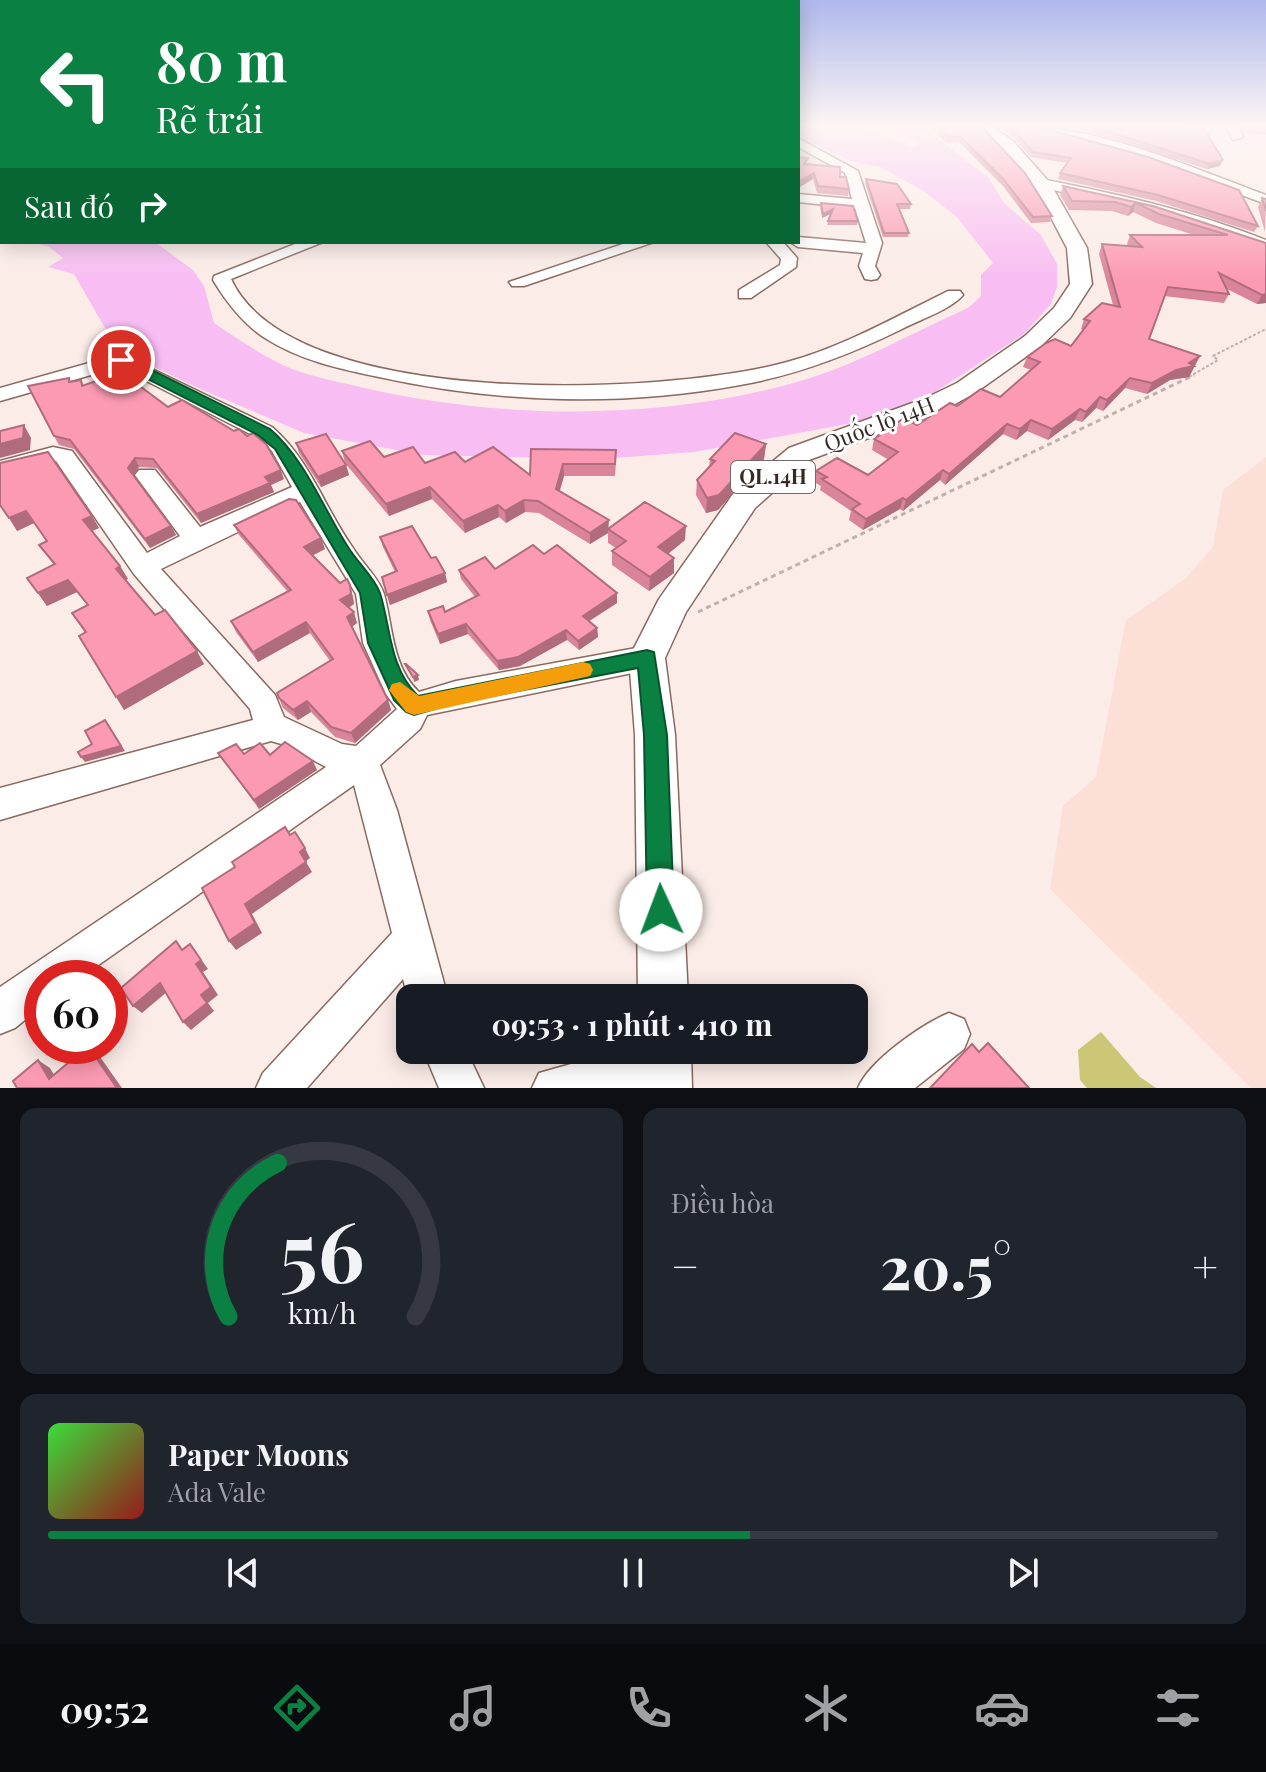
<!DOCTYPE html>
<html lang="vi">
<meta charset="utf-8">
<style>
:root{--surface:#171b24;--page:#20242c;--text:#f1f3f6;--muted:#9ea1a6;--line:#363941;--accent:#0b8043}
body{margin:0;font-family:"Playfair Display",serif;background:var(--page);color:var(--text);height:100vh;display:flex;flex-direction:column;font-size:30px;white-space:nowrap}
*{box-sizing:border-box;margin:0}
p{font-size:26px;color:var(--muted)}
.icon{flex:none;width:44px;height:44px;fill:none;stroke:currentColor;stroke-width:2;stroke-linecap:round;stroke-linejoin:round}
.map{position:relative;height:1088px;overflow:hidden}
.sheet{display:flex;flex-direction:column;gap:20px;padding:20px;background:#0d0f14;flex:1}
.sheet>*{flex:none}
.top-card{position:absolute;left:0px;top:0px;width:800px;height:244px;box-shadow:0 4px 20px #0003;background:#0b8043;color:#fff;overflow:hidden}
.speed{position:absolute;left:24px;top:960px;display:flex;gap:16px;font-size:40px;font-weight:700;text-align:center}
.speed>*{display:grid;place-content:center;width:104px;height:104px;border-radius:50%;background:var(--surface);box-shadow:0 4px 20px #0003;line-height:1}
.speed .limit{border:12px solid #d22;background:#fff;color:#111}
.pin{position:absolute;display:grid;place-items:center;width:68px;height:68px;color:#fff;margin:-34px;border:4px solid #fff;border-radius:50%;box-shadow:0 2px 8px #0007}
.me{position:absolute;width:88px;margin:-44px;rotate:358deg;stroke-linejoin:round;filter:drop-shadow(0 0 6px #0008)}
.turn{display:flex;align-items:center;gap:28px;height:168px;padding:0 24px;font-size:36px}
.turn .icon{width:104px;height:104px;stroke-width:2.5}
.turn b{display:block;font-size:56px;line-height:68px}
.then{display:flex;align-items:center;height:76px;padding:0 24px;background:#0003;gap:16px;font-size:30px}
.big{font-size:60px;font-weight:700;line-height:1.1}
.sheet .widget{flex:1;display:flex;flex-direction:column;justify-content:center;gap:12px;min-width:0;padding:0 28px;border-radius:16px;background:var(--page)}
.sheet .dial{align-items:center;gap:0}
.dial svg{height:208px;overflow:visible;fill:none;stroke:var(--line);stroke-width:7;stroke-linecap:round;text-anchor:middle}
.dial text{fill:var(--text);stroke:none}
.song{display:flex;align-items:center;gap:24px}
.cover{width:96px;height:96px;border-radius:12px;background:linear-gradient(135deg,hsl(120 70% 55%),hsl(0 70% 35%))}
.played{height:8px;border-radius:4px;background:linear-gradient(90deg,var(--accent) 60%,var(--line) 60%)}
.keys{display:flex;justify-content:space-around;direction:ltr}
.heat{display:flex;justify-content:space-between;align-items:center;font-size:44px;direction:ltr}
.sheet .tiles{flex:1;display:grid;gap:20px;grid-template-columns:1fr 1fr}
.widget:last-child{grid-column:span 2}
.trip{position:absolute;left:396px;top:984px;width:472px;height:80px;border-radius:16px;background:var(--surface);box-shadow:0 4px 20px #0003;font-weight:700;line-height:80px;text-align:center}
.menu{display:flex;height:128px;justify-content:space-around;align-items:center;background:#090b0e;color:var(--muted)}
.menu .icon{width:56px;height:56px}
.menu .current{color:var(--accent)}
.menu b{font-size:36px;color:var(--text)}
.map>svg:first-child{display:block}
.built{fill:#fce0d7}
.green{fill:#cbc776}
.water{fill:#f8bdf3}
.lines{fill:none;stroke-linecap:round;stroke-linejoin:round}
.minor-casing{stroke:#8a695f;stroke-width:3}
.major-casing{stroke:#8a695f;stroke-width:3}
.path-far1{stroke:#c0b1ac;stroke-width:2;stroke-dasharray:3 2;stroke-linecap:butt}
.path{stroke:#c0b1ac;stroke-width:3;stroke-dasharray:5 4;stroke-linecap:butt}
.minor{fill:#fff;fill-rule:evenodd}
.major{fill:#fff;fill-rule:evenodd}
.wall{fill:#d9849a}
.shaded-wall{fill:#b06c7d}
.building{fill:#fc9ab3;stroke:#b06c7d;stroke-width:2}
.route{fill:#0b8043;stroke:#07532c;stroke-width:2}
.slow{fill:#f59e0b}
.labels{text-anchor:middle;stroke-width:6;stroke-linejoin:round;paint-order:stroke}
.shield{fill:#fff;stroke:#746966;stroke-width:2}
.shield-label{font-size:20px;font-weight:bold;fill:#382925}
.street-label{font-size:22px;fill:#382925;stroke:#fff}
</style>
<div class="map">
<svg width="1266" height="1088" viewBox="0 0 1266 1088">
<rect width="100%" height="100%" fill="#fbece7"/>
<polygon class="built" points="1266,457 1266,1088 1251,1088 1050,889 1063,806 1096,777 1126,620 1185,579 1213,547 1223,490"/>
<polygon class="green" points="1101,1032 1140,1077 1156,1088 1087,1088 1080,1080 1078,1050"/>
<path class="water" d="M798,127H852L888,136L914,148L920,144L894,127L927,130L989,178L1004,203L1041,235L1057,264V287L1051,304L1024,334L929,396L859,422L694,452L601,459L424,455L304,433L198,388L117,349L74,274L48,267L63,258L49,247L33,242H155L193,270L204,286L214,323C239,340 264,357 292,369C316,378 344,383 369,389C507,420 670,421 807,379C860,363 916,331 968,308L981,296V275L993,263L957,217L925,192L880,167L851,161L798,137Z"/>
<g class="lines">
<g class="minor-casing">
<g id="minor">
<path d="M1026,127C1102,127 1195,169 1266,195V204L1147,160Z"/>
<polygon points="1163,127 1194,127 1195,129 1189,133"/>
<polygon points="1226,127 1238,127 1243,137 1233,140"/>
<polygon points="798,138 858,171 882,243 875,266 880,275 877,279 871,280 865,279 859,266 863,253 798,247 790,242 798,242 798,237 866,243 855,208 798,202 798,194 852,199 845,173 798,147"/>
<path d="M1041,179C1118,194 1193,211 1266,240V251L1150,212L1036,186V180Z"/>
<path d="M300,242H323L231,279C292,412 668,395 787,362C843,347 895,317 948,291H960L963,295C949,311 918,320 900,330C849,355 797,375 740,385C621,407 497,403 379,377C340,369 299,360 265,338C243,324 227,303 213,280L214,276Z"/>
<polygon points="629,242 654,242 524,286 512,286 509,282"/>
<polygon points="766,242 783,242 797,258 796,267 751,298 739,298 739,290 780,265 781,259"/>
<path d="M121,354L272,427C311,461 324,507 353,548C362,563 379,578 384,594C393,627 392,667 419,692L456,681L647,646L658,650L662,658L658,666L647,670L427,715L420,729L380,765L397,810L448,998H410V1004L403,979L307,1088H256L263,1073L392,933L354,785L80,978H42V1006L15,1028L0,1034V987L326,767L285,745L271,741L0,820V788L253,720L250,709L134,574L56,461L0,475V461L53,447L72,451L147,553L180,536L135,475L139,470H155L200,527L292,487L272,451L256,437L119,367L0,401V388ZM300,502L356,594L363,643L386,694L397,709L356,746L342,744L284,717L275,695L161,569Z"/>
<path d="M949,1013L964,1019L970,1034L964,1049L915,1088H858C869,1061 922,1024 949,1013Z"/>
<polygon points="423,1050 466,1050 484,1088 439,1088"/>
<polygon points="621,1050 682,1050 686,1061 680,1076 643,1088 532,1088 539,1073"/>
</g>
</g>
<g class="major-casing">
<g id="major">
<polygon points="976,127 993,127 1013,141 1050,183 1087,248 1092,284 1070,318 1041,346 975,393 944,410 809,460 755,508 686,612 665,658 675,735 688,998 638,998 635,735 629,658 659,599 733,494 789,448 926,398 957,383 1025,336 1054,308 1070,284 1067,248 1036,189 1001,147"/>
<polygon points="639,1050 691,1050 692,1088 638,1088"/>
</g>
</g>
<polyline class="path-far1" points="1189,377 1218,360 1213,356 1266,329"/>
<polyline class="path" points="698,612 1194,375"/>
<use href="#minor" class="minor"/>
<use href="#major" class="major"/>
</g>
<g class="wall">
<polygon points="930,127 982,127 1052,216 1050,222 1031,223 1003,186 959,142 946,143"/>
<polygon points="999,127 1040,127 1258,226 1254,232 1156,201 1058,179 1060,173 1067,163 1031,157 1015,139"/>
<polygon points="1054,127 1178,127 1220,166 1207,169 1086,131"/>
<polygon points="1237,127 1266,127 1266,135 1244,133"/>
<polygon points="798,157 807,165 840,177 849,189 848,196 817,193 813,179 798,188"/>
<polygon points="866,179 911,204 910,209 899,209 909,233 908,237 883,237 865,183"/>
<polygon points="1063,186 1153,206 1266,243 1266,303 1257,304 1227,289 1229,294 1224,303 1164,296 1149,339 1200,356 1189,377 1170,380 1147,394 1125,388 1103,411 1096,408 1082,422 1075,420 1048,440 1027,431 1016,440 1003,434 945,485 940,480 903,511 900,509 863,530 849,520 851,511 820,490 821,486 814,482 816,471 868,475 889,460 872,450 874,439 917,425 957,406 1000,397 1031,370 1023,367 1027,357 1071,346 1083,330 1081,329 1084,319 1113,305 1099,254 1102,244 1129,246 1127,244 1130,235 1194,235 1156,223 1133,212 1128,216 1112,211 1069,210 1060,195"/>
<polygon points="1262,198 1266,199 1265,232 1258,207"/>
<polygon points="821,203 858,221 857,225 827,225 831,214 822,218 820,207"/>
<polygon points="69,378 71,382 81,380 84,385 168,407 284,479 271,485 274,492 201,523 157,468 139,467 134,475 171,526 176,535 150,548 74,449 59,445 54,436"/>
<polygon points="296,443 346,465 349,475 321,487 299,453"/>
<polygon points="766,444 764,459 718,510 706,513 696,495 697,480 709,468 710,459"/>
<polygon points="531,449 616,462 615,476 564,476 559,491 609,528 685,540 668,554 674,573 649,591 612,565 612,551 616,548 608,543 608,533 590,544 539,513 525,512 506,523 499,517 465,533 432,499 389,516 345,463 342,451 425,463 465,462 530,475"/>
<polygon points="0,463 92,516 99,528 92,531 120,566 128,579 125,580 155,615 204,664 124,710 85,633 72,613 87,605 77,592 47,606 27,578 54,565 39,545 46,541 34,523 17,531"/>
<polygon points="234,525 325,549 312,555 353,595 354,604 349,608 357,623 352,627 388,700 391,710 355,743 335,737 311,712 298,720 283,708 277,693 330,661 310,633 258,662 236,632 231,621 287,591 239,535"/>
<polygon points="380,537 431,558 445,573 447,582 390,605 382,577 395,572 383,547"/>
<polygon points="544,554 617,593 617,603 589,621 597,628 598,637 579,650 567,640 520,666 499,670 468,634 440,644 430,620 428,611 445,612 475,597 461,579 459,570 495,569"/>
<polygon points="218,753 270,755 317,770 259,809"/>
</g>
<g class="shaded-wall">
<polygon points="1223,160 1220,166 1207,169 1210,164"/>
<polygon points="814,173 813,179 798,188 798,182"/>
<polygon points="1136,203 1133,212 1128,216 1131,207"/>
<polygon points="833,209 832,213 822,218 823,214"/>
<polygon points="1266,294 1266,303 1257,304 1262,295"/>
<polygon points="1200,356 1189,377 1170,380 1147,394 1152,383"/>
<polygon points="1130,378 1125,388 1103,411 1107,400"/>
<polygon points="1100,397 1096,408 1082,422 1086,412"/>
<polygon points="1080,409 1075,420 1048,440 1052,429"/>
<polygon points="1031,420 1027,431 1016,440 1020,429"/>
<polygon points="1007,424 1003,434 945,485 949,474"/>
<polygon points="24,425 31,438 30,450 0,458 0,444"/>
<polygon points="766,444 764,459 718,510 706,513 707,498"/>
<polygon points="135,458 139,467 133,477 128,468"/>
<polygon points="563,464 564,476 557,501 556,489"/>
<polygon points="346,465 349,475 321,487 318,477"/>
<polygon points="281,470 284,479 271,485 274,492 201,523 197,514 265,477"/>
<polygon points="943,470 940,480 903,511 906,500"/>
<polygon points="430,487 432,499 389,516 386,504"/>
<polygon points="903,498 900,509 863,530 866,519"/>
<polygon points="524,500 525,512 506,523 505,511"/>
<polygon points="498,505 499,517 465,533 463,521"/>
<polygon points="26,511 34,523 17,531 9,518"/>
<polygon points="92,516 99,528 90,532 83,520"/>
<polygon points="609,520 608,533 590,544 590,533"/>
<polygon points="171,526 176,535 150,548 145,539"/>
<polygon points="686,526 685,540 658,562 658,547"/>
<polygon points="321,538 325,549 308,558 304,547"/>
<polygon points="674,558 674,573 649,591 650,577"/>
<polygon points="120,566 128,579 123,581 116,569"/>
<polygon points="445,573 447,582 390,605 387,595"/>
<polygon points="68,580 77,592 47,606 38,593"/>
<polygon points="350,585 354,604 344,610 340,600"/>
<polygon points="617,593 617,603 583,625 583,616"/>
<polygon points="354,612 357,623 351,627 347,617"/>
<polygon points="306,622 310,633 258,662 253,652"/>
<polygon points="466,624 468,634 440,644 438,634"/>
<polygon points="597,628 598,637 579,650 578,641"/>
<polygon points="566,630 567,640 520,666 499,670 497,661"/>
<polygon points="197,651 204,664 124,710 116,697"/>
<polygon points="418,675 419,680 414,682 413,677"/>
<polygon points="388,700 391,710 355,743 351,733"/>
<polygon points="307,701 311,712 298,720 293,710"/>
<polygon points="105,720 125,751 85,762 81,757 121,746"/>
<polygon points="313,761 317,770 259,809 254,800"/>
<polygon points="305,848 310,858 305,862 300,852"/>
<polygon points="306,862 312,872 252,914 262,933 236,950 229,941 245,904"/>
<polygon points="190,944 208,969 203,972 218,995 208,1003 214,1011 191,1030 183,1022 196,964"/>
<polygon points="160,983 168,991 142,1013 133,1006"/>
<polygon points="88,1046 98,1054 122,1088 117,1088"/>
<polygon points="38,1060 50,1068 61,1087 49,1079"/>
</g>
<g class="building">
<polygon points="0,127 2,127 2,140 0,141"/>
<polygon points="937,127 982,127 1025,173 1052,216 1033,217 1004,180 961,137 947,137"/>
<polygon points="1008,127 1040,127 1148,157 1239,190 1258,226 1158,195 1060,173 1071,158 1033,152 1017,133"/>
<polygon points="1094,127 1178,127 1191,130 1204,129 1223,160 1210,164"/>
<polygon points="1245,127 1266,127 1266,130 1246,129"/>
<polygon points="798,157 808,158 804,164 840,167 840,177 846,177 849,189 818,186 814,173 798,182"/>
<polygon points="866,179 897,184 911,204 897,204 909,233 884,233"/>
<polygon points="1063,186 1153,206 1266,243 1266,294 1262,295 1219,273 1229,294 1168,287 1149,339 1200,356 1189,363 1194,366 1176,370 1152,383 1130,378 1107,400 1100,397 1086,412 1080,409 1052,429 1031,420 1020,429 1007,424 949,474 943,470 906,500 903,498 866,519 852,509 860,504 822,479 827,477 816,471 837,458 868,475 898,452 874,439 904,418 917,425 950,403 957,406 981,389 1000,397 1040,362 1027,357 1046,343 1055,339 1071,346 1090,321 1084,319 1102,303 1120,307 1102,244 1142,247 1130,235 1228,235 1159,214 1136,203 1131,207 1115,202 1072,201"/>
<polygon points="1262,198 1266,199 1266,211"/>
<polygon points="821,203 853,206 858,221 828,221 833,209 823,214"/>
<polygon points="121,372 168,407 182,400 234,431 239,429 247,436 253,433 266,444 281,470 265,477 270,483 197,514 153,459 135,458 128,468 171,526 145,539 70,440 54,436 28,386 69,378 69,382 81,380 82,386"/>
<polygon points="24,425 23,438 0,444 0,431"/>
<polygon points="735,433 766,444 719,495 707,498 697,480 715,461 710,459"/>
<polygon points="326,434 346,465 318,477 296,443"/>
<polygon points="370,441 384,457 413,447 425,463 455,452 465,462 493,447 530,475 531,449 616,450 615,464 563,464 556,489 609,520 590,533 538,501 524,500 505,511 498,505 463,521 430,487 386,504 342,451"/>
<polygon points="48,452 92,516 83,520 120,566 116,569 155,615 165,610 197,651 116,697 79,636 86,632 72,613 88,605 68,580 38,593 27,578 55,564 39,545 47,541 26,511 9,518 0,505 0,463"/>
<polygon points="289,499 296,500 321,538 304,547 340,583 347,579 350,585 351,594 340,600 354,612 347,617 388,700 351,733 331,727 307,701 293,710 279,698 277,693 333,659 306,622 253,652 231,621 291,590 234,525"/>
<polygon points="645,502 686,526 658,547 674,558 650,577 612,551 626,541 608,529"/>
<polygon points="412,526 431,558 436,557 445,573 387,595 382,577 397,571 380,537"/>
<polygon points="533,545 544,554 557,545 617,593 583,616 597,628 578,641 566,630 518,657 497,661 466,624 438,634 428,611 443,606 445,612 479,595 459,570 485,557 495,569"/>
<polygon points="405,664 406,664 418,675 413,677"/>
<polygon points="105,720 121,746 81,757 78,752 92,744 85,731"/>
<polygon points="285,742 313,761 254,800 218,753 236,744 244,754 260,743 270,755"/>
<polygon points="285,827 290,835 295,832 305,848 300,852 306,862 245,904 255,923 229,941 202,888 235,867 232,862"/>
<polygon points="176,941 182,950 190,944 201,960 196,964 211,987 201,995 207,1003 183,1022 160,983 133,1006 121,988"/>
<polygon points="988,1043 1029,1088 930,1088 972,1044 979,1052"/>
<polygon points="88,1046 117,1088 17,1088 13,1081 38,1060 49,1079"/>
</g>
<linearGradient id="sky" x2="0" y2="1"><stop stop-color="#aeb8ec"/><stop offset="0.45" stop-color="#fdf6f4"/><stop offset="1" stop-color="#fdf6f4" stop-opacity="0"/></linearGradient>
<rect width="1266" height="280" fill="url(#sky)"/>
<path class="route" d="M116,357H126L270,429C305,459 323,508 348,547C357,562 374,577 380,593C391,628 389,668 418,696L647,650L654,652L667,735L674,910L670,920L661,923L651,920L647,910L644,735L638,668L456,703L414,715L406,712L394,700L368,643L360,593L275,449L258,435L116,363Z"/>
<polygon class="slow" points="583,662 590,664 593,670 590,676 414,715 406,712 389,690 392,684 400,682 419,696"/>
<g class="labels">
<rect class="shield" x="731" y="461" width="84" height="32" rx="6"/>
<g class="shield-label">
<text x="773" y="484">QL.14H</text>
</g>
<g class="street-label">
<text transform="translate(879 424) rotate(-21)" y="8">Quốc lộ 14H</text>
</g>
</g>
</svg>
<div class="speed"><div class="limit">60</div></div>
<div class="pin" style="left:121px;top:360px;background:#d93025"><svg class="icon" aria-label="arrive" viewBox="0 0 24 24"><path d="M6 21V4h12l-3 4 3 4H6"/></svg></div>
<svg class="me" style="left:661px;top:910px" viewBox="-20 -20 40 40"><circle r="19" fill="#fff"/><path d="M0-13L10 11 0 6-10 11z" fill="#0b8043"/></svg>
<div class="trip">09:53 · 1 phút · 410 m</div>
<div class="top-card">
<div class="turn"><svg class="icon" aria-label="left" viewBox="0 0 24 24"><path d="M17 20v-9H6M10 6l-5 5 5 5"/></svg><div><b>80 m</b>Rẽ trái</div></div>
<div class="then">Sau đó<svg class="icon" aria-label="right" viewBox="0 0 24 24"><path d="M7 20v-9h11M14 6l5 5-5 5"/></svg></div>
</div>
</div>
<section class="sheet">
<div class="tiles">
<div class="widget dial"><svg viewBox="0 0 100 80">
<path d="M14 69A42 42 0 1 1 86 69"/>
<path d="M14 69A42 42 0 0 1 33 10" stroke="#0b8043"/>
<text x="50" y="56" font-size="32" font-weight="700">56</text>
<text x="50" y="72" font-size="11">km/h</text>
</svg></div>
<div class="widget"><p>Điều hòa</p>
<div class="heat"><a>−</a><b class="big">20.5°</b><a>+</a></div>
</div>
<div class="widget">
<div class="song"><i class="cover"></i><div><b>Paper Moons</b><p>Ada Vale</p></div></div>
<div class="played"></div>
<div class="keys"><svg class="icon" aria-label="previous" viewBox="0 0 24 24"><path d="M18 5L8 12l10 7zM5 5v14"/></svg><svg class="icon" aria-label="pause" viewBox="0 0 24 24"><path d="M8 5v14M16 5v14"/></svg><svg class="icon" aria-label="next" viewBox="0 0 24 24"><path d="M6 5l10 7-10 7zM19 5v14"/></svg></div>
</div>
</div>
</section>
<nav class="menu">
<b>09:52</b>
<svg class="icon current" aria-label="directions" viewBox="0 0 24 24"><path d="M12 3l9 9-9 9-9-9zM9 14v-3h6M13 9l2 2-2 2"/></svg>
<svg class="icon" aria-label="music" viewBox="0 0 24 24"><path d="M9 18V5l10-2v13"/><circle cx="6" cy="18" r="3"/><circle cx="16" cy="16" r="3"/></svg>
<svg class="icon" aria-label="phone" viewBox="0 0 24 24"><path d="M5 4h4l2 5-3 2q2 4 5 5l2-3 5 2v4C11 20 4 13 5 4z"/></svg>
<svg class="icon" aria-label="climate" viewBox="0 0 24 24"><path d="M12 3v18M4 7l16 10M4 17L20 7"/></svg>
<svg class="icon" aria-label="car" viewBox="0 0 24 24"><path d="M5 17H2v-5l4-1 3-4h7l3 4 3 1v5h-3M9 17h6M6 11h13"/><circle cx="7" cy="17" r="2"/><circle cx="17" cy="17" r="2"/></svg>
<svg class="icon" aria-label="filters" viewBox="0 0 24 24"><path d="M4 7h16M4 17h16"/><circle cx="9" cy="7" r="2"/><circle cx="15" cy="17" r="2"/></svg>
</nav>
